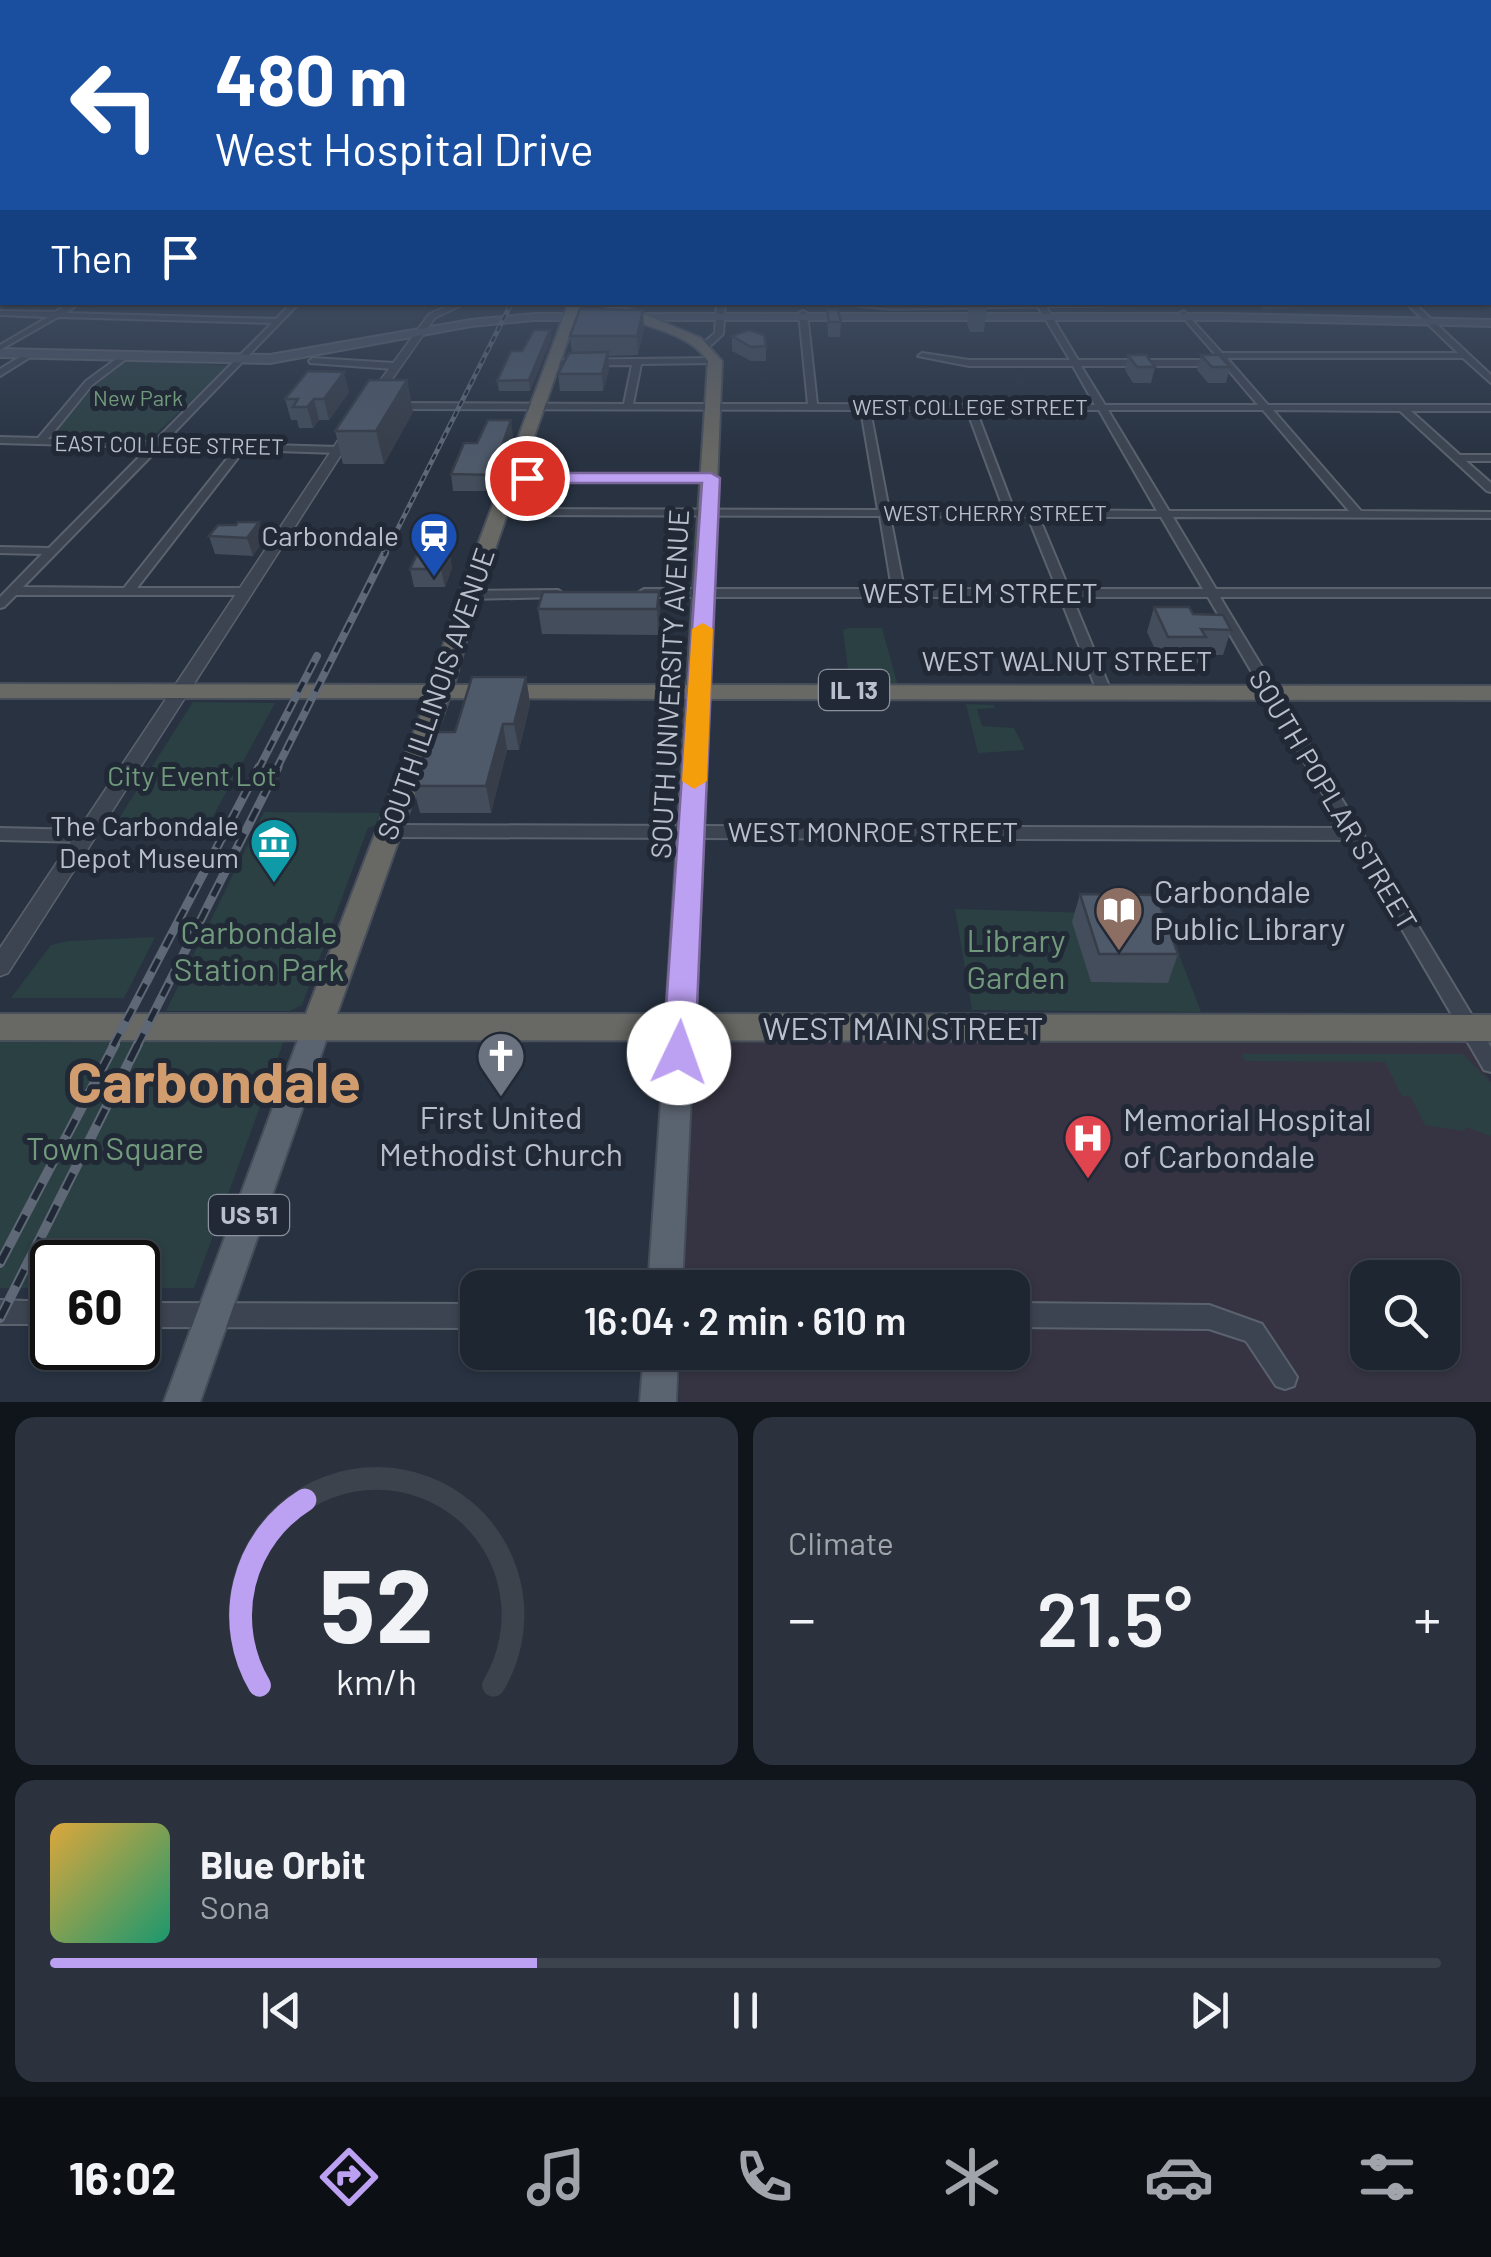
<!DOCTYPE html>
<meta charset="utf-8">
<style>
:root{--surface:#1e2631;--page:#2b323d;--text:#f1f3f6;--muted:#a1a5ab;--line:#3c434d;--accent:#bca0f2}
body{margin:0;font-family:Barlow,sans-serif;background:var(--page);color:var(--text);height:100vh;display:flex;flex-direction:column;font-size:38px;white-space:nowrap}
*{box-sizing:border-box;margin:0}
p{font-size:32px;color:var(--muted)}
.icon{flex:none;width:55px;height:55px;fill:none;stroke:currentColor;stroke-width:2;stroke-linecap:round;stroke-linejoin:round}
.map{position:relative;height:1402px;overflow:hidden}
.drawer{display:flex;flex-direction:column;gap:15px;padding:15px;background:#10151b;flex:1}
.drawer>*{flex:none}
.banner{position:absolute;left:0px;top:0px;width:1492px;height:305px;box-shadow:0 2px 8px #0004,0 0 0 2px var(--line);background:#1a4fa0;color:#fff;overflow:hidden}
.tools{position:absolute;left:1350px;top:1260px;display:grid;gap:20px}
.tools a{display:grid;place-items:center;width:110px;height:110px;border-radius:20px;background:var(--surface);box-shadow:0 2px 8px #0004,0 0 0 2px var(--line);font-size:50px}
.speed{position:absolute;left:30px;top:1240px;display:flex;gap:20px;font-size:50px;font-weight:700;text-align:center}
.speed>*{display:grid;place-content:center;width:130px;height:130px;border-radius:50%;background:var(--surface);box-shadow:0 2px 8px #0004,0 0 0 2px var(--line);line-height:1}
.speed .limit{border:5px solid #111;border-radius:15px;background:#fff;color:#111}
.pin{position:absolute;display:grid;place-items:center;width:85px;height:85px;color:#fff;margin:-42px;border:5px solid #fff;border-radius:50%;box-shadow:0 2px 10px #0007}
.me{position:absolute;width:110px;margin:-55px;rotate:3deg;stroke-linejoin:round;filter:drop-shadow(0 0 8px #0008)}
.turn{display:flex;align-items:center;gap:35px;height:210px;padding:0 50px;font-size:45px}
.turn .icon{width:130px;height:130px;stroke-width:2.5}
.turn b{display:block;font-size:70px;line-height:85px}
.then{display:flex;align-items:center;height:95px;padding:0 50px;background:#0003;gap:20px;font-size:38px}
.big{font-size:75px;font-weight:600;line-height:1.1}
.drawer .card{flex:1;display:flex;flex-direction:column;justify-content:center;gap:15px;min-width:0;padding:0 35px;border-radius:20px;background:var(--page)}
.drawer .dial{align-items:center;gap:0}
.dial svg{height:260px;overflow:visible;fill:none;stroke:var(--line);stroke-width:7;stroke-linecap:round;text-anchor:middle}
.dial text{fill:var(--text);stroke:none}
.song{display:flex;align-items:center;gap:30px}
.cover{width:120px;height:120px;border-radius:15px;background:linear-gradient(135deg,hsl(40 70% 55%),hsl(160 70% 35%))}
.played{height:10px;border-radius:5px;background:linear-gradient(90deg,var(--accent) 35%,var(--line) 35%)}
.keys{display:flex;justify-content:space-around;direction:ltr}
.heat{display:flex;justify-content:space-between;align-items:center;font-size:55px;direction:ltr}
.drawer .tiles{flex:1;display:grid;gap:15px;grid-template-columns:1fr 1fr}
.card:last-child{grid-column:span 2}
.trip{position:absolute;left:460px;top:1270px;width:570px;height:100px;border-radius:20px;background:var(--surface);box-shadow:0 2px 8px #0004,0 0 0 2px var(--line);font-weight:600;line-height:100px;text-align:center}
.tabs{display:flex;height:160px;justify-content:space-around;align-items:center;background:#0c0f14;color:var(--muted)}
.tabs .icon{width:70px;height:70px}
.tabs .active{color:var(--accent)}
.tabs b{font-size:45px;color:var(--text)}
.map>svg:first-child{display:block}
.medical{fill:#363442;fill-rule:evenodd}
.green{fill:#2b4043}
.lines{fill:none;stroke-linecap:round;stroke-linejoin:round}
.minor-casing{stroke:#5a626e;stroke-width:4}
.tertiary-casing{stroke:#5a626e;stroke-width:3}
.secondary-casing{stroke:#5a626e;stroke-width:4}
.primary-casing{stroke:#464d5a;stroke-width:4}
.trunk-casing{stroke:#474f5b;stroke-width:4}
.minor{fill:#3c4451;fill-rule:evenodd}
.tertiary{fill:#3c4451;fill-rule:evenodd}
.secondary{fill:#4a5363;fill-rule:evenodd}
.primary{fill:#5a6370;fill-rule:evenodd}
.trunk{fill:#686864;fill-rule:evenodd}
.rail-far3-casing{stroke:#5e6877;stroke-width:5}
.rail-far2-casing{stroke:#5e6877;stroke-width:8}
.rail-far1-casing{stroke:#5e6877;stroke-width:9}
.rail-casing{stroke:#5e6877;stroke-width:10}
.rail-far3{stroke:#212936;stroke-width:2.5;stroke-dasharray:6;stroke-linecap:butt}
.rail-far2{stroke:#212936;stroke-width:4;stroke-dasharray:11;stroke-linecap:butt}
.rail-far1{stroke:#212936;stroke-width:5;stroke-dasharray:14;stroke-linecap:butt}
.rail{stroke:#212936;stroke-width:6;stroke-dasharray:18;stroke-linecap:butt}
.wall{fill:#434d5b}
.shaded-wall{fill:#373e4a}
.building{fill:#4e596a;stroke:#373e4a;stroke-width:2.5}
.route{fill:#bca0f2;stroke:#7a689d;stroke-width:2.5}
.slow{fill:#f59e0b}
.labels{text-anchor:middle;stroke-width:10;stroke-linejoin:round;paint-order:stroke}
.far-park-label{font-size:22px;fill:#719a7c;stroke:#212936}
.far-street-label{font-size:22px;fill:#b9bfcb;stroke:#212936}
.shield{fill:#212936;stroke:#8b929e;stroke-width:2.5}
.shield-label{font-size:25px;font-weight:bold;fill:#b9bfcb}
.poi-label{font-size:28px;fill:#b9bfcb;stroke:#212936;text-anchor:end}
.street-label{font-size:28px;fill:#b9bfcb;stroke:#212936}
.park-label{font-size:28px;fill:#719a7c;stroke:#212936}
.near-poi-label{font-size:32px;fill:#b9bfcb;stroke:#212936;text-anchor:start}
.near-park-label{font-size:32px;fill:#719a7c;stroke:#212936}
.near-street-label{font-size:32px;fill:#b9bfcb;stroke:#212936}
.near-town-label{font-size:58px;font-weight:bold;fill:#d19c6e;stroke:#212936}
</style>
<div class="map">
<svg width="1491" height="1402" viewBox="0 0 1491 1402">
<rect width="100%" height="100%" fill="#283241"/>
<path class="medical" d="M690,1037L1465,1038L1491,1082V1402H679L680,1353L1012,1352V1288L682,1287ZM1368,1278H1442V1352H1368Z"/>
<g class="green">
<polygon points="128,359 228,366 149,440 52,436 95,386"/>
<polygon points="849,628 882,628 898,686 850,685 843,630"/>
<polygon points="193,702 275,703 211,820 118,820"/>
<polygon points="966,704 994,705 995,708 977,709 982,726 1014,728 1025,750 978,753"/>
<polygon points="264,812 380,813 375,826 368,828 302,1005 290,1011 166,1011"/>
<polygon points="955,909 1164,915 1201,1012 972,1010"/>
<polygon points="155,937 124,998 11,998 51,945 68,941"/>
<polygon points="0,1035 285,1038 194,1288 138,1288 138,1262 52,1262 52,1288 0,1288"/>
<polygon points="1242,1054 1463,1054 1491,1083 1491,1136 1466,1127 1464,1131 1425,1125 1411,1097 1402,1096 1385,1062 1245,1061"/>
</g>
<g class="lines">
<g class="minor-casing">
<g id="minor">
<rect x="1490" y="273" width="1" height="5"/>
<rect x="0" y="275" width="2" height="4"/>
<path d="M72,302H81L66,313L276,319L292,302H300L165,442L338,447L343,450L338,453L244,450L137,588H245L251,592L249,595H16L4,607L0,608V597L42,554L0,553V547L49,548L149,447L0,443V437L38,438L86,381L123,354L127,357L126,359L92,385L48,439L154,442L272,323L58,317L0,350V345L48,317L0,315V311L55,312ZM159,448L234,450L124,588L23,587Z"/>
<polygon points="717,302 725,302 723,334 708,348 702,348 702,344 715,333"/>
<path d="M1405,302H1413L1491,375V383L1463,358H1227L1268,405H1491V411H1411L1460,455H1491V461H1466L1491,483V492L1487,491L1400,411L1273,410L1361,511L1491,512V518L1173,517L1216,589H1491V597H1220L1491,1047V1072L1484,1070L1350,840L389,837L383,835L381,831L383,827L389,825L1343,828L1208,597H1072L1111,691L1104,695L1097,691L1060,597H644L638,593L644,589H892L880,516L499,515L494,512L499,509L878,510L861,410L394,409L389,406L394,403L624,404L632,365L552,366L548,363L552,360L715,358L719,361L718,363L641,364L633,404H808L799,313L803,311L807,313L817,404L1095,405L1073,366H969L918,356L922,353L969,360H1070L1037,305L1041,303L1045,305L1078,360H1220L1181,315L1180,313L1184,311L1222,353H1458ZM1081,366H1225L1258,405H1105ZM870,410H967L1004,510H889ZM976,410H1099L1157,511L1014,510ZM1108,410H1263L1349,511H1169ZM890,516L1028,517L1057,589H904ZM1039,517H1161L1203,589H1069Z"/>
<polygon points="28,352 35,354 0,376 0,369"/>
<polygon points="313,358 394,363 398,366 394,369 310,363 309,361"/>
<polygon points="511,475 711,475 716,478 711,481 507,480 506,478"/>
<polygon points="558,590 564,594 562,597 469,599 463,595 469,591"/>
<polygon points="0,828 84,830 90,832 92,836 90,840 84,842 0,840"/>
<polygon points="0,1300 52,1302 52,1324 0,1324"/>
<polygon points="138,1303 478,1304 478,1328 138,1327"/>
<polygon points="1012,1303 1209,1305 1262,1324 1297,1377 1294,1386 1285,1389 1276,1386 1246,1341 1209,1329 1012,1327"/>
</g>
</g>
<g class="tertiary-casing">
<g id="tertiary">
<polygon points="456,302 469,302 435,318 376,402 368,402 366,400 429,314"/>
<polygon points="813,302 1183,302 1179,305 891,309"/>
<polygon points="347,427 357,430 8,973 0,976 0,948"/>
</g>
</g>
<g class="secondary-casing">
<polygon id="secondary" points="534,314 1223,314 1491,320 1491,326 1223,320 534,320 471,326 270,363 0,357 0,349 270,355 471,320"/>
</g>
<g class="primary-casing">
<g id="primary">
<polygon points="316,1017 326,1021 330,1029 200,1402 164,1402 302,1029 306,1021"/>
<polygon points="680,1017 690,1021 694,1029 682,1288 648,1288 666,1029 670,1021"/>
<polygon points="644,1352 678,1352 676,1402 640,1402"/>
</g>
</g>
<g class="trunk-casing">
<path id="trunk" d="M569,302H581L479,595L454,685H687L708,361C684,326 631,329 600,302H615L701,338L722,361L709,685L1491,686V700L709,699L696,1014L1491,1015V1041L0,1040V1014H306L427,698H0V684L431,685L459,595ZM449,698L686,699L666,1014H337Z"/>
</g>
<use href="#minor" class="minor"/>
<use href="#tertiary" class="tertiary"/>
<use href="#secondary" class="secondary"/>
<use href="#primary" class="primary"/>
<use href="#trunk" class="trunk"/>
<g class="rail-far3-casing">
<polyline id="rail-far3" points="384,556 512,302"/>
</g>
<g class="rail-far2-casing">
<g id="rail-far2">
<polyline points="258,770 317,656"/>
<polyline points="276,770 385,553"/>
</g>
</g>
<g class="rail-far1-casing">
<g id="rail-far1">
<polyline points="113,1046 259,767"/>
<polyline points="137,1046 278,767"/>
</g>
</g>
<g class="rail-casing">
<g id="rail">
<polyline points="0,1263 115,1044"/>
<polyline points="0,1318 138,1044"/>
</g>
</g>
<use href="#rail-far3" class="rail-far3"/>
<use href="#rail-far2" class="rail-far2"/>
<use href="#rail-far1" class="rail-far1"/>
<use href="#rail" class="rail"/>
</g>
<g class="wall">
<polygon points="969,302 987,304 984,332 970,332 967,324"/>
<polygon points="1255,302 1348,302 1347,305 1264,309"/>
<polygon points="827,310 841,322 840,337 828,337"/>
<polygon points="644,329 638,355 608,356 609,369 603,391 560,391 558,374 572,353 570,336"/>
<polygon points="732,336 766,346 766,361 751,361 732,351"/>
<polygon points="551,339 530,391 499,391 497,381 522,351"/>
<polygon points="1128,355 1155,367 1151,383 1133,383 1125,370"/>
<polygon points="1201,355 1230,367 1226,383 1208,383 1197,370"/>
<polygon points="407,380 413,412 384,464 343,464 335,431"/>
<polygon points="349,392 329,420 319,420 313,428 299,428 297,420 291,420 285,399"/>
<polygon points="513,435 494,491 453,491 451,474 477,443"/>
<polygon points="236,525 264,539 253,556 215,554 209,536"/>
<polygon points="449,550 452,568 445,587 414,587 410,569"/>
<polygon points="659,592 660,617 658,635 542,634 538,609"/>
<polygon points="1154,607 1193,614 1231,630 1223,655 1200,655 1198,663 1161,662 1147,632"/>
<polygon points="526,677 530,704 519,750 507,750 491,813 420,813 413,786 455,732"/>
<polygon points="1080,894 1178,954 1168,983 1091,982 1072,922"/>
</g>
<g class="shaded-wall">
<polygon points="643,310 644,329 638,355 637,336"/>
<polygon points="550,330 551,339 530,391 529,380"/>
<polygon points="608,352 609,369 603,391 602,374"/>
<polygon points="344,372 349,392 329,420 324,399"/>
<polygon points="407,380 413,412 384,464 376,431"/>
<polygon points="314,399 319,420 313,428 307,407"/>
<polygon points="511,420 513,435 494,491 492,475"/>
<polygon points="259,522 264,539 253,556 247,538"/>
<polygon points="449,550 452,568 445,587 441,569"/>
<polygon points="659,592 660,617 658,635 657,609"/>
<polygon points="526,677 530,704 519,750 514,724"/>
<polygon points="503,724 507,750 491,813 486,786"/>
</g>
<g class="building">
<polygon points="580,309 643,310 637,336 570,336"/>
<polygon points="827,310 838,310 841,322 829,322"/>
<polygon points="534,330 550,330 529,380 497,381 511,351 522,351"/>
<polygon points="749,330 764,335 766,346 751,347 732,336"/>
<polygon points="608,352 602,374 558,374 569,353"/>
<polygon points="1128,355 1146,355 1155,367 1137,367"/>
<polygon points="1201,355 1219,355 1230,367 1212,367"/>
<polygon points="308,371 344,372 324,399 314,399 307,407 293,407 298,399 285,399"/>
<polygon points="369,380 407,380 376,431 335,431"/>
<polygon points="488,420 511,420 492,475 451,474 464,443 477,443"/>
<polygon points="238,522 259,522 247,538 209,536 218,525 236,525"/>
<polygon points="419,550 449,550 441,569 410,569"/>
<polygon points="543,592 659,592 657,609 538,609"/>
<polygon points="1154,607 1189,607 1193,614 1223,615 1231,630 1201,629 1206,637 1168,637"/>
<polygon points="472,677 526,677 514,724 503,724 486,786 413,786 432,732 455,732"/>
<polygon points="1080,894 1156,895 1178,954 1099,954"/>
</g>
<linearGradient id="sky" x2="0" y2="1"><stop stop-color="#161c24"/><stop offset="0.57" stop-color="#424f65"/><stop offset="1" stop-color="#424f65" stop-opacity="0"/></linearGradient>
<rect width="1491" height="457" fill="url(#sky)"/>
<polygon class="route" points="711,473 720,478 695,1053 690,1062 679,1066 668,1062 663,1053 702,483 527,483 519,478 527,473"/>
<polygon class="slow" points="703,623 713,629 707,781 694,789 682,781 692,629"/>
<defs>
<g id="station-pin" transform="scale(2.5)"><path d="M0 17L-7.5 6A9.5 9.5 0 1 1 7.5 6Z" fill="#1a4fb4" stroke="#212936"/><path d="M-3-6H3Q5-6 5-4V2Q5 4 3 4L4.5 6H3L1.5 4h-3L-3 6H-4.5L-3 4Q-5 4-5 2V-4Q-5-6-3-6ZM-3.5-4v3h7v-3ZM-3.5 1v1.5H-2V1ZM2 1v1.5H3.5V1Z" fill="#fff"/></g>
<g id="museum-pin" transform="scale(2.5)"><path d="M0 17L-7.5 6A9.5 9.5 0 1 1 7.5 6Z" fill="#0f9aa8" stroke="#212936"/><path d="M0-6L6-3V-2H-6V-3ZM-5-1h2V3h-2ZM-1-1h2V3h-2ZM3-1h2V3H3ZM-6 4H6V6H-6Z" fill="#fff"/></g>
<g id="library-pin" transform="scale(2.5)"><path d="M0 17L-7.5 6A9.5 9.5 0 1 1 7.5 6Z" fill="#8d6e63" stroke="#212936"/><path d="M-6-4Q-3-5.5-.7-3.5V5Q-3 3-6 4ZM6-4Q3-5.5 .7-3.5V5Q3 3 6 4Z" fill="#fff"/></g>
<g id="church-pin" transform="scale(2.5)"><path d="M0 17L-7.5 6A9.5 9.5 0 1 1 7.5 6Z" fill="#6b7280" stroke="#212936"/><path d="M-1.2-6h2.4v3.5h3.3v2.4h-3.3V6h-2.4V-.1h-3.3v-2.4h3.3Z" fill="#fff"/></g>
<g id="hospital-pin" transform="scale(2.5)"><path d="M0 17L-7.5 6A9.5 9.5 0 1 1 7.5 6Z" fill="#e0444e" stroke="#212936"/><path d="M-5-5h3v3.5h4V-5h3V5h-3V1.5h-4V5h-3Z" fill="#fff"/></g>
</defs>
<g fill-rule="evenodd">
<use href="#station-pin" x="434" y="536"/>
<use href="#museum-pin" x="274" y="842"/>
<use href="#library-pin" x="1119" y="910"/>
<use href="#church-pin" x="501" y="1056"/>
<use href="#hospital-pin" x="1088" y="1138"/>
</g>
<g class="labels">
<g class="far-park-label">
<text x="138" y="406">New Park</text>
</g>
<g class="far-street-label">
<text x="970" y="415">WEST COLLEGE STREET</text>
<text transform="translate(169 445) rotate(1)" y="8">EAST COLLEGE STREET</text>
<text x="995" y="521">WEST CHERRY STREET</text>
</g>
<g class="shield">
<rect x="819" y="670" width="70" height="40" rx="8"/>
<rect x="209" y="1195" width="80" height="40" rx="8"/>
</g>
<g class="shield-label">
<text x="854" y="699">IL 13</text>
<text x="249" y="1224">US 51</text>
</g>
<g class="poi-label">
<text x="399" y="546">Carbondale</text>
<text x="239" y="836">The Carbondale<tspan x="239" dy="32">Depot Museum</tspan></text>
</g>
<g class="street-label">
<text x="980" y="603">WEST ELM STREET</text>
<text x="1067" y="671">WEST WALNUT STREET</text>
<text transform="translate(670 684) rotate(-87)" y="10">SOUTH UNIVERSITY AVENUE</text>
<text transform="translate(436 694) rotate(-71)" y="10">SOUTH ILLINOIS AVENUE</text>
<text transform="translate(1333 800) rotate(59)" y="10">SOUTH POPLAR STREET</text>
<text x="873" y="842">WEST MONROE STREET</text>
</g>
<g class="park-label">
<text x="192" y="786">City Event Lot</text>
</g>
<g class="near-poi-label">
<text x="1154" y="903">Carbondale<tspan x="1154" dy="37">Public Library</tspan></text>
<text x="501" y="1129" text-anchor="middle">First United<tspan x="501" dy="37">Methodist Church</tspan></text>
<text x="1123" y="1131">Memorial Hospital<tspan x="1123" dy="37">of Carbondale</tspan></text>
</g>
<g class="near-park-label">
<text x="259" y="944">Carbondale<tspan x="259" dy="37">Station Park</tspan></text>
<text x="1016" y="952">Library<tspan x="1016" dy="37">Garden</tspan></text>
<text x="115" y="1160">Town Square</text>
</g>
<g class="near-street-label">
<text x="903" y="1040">WEST MAIN STREET</text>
</g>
<g class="near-town-label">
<text x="214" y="1103">Carbondale</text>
</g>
</g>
</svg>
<div class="tools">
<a><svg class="icon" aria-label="search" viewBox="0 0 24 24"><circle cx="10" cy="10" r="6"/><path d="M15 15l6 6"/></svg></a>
</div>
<div class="speed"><div class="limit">60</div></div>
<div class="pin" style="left:527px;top:478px;background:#d93025"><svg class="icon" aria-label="arrive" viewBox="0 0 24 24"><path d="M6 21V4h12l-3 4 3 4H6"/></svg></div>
<svg class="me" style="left:679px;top:1053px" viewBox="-20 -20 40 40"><circle r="19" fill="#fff"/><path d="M0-13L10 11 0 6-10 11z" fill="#bca0f2"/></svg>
<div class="trip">16:04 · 2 min · 610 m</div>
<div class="banner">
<div class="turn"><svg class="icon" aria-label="left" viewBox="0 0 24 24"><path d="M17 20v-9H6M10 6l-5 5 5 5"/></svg><div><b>480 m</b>West Hospital Drive</div></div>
<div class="then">Then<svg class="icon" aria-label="arrive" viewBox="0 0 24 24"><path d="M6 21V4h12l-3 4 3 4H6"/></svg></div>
</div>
</div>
<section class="drawer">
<div class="tiles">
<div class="card dial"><svg viewBox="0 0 100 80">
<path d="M14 69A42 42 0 1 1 86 69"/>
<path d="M14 69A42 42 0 0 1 28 12" stroke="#bca0f2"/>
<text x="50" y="56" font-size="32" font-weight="700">52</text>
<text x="50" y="72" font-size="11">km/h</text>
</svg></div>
<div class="card"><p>Climate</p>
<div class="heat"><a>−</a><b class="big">21.5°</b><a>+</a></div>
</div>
<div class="card">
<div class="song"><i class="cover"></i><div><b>Blue Orbit</b><p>Sona</p></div></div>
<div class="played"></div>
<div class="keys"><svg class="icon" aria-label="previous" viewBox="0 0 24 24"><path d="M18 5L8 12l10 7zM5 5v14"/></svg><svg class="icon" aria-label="pause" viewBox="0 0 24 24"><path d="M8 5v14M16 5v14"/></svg><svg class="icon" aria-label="next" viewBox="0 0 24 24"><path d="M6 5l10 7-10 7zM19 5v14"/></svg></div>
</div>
</div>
</section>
<nav class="tabs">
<b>16:02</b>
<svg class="icon active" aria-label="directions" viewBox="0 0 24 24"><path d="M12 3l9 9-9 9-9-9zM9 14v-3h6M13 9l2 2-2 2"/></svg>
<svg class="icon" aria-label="music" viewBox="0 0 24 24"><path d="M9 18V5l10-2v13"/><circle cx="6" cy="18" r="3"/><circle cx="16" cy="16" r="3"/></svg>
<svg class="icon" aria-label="phone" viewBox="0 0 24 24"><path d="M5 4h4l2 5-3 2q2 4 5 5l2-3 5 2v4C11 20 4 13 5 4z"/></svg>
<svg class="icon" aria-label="climate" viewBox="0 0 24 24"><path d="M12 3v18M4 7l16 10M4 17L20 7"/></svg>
<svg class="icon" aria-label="car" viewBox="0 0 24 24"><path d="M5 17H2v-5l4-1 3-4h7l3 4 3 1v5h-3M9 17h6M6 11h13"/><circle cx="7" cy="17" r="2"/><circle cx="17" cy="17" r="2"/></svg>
<svg class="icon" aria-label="filters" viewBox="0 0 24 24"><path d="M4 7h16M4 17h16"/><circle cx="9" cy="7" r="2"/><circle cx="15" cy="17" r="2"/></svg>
</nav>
